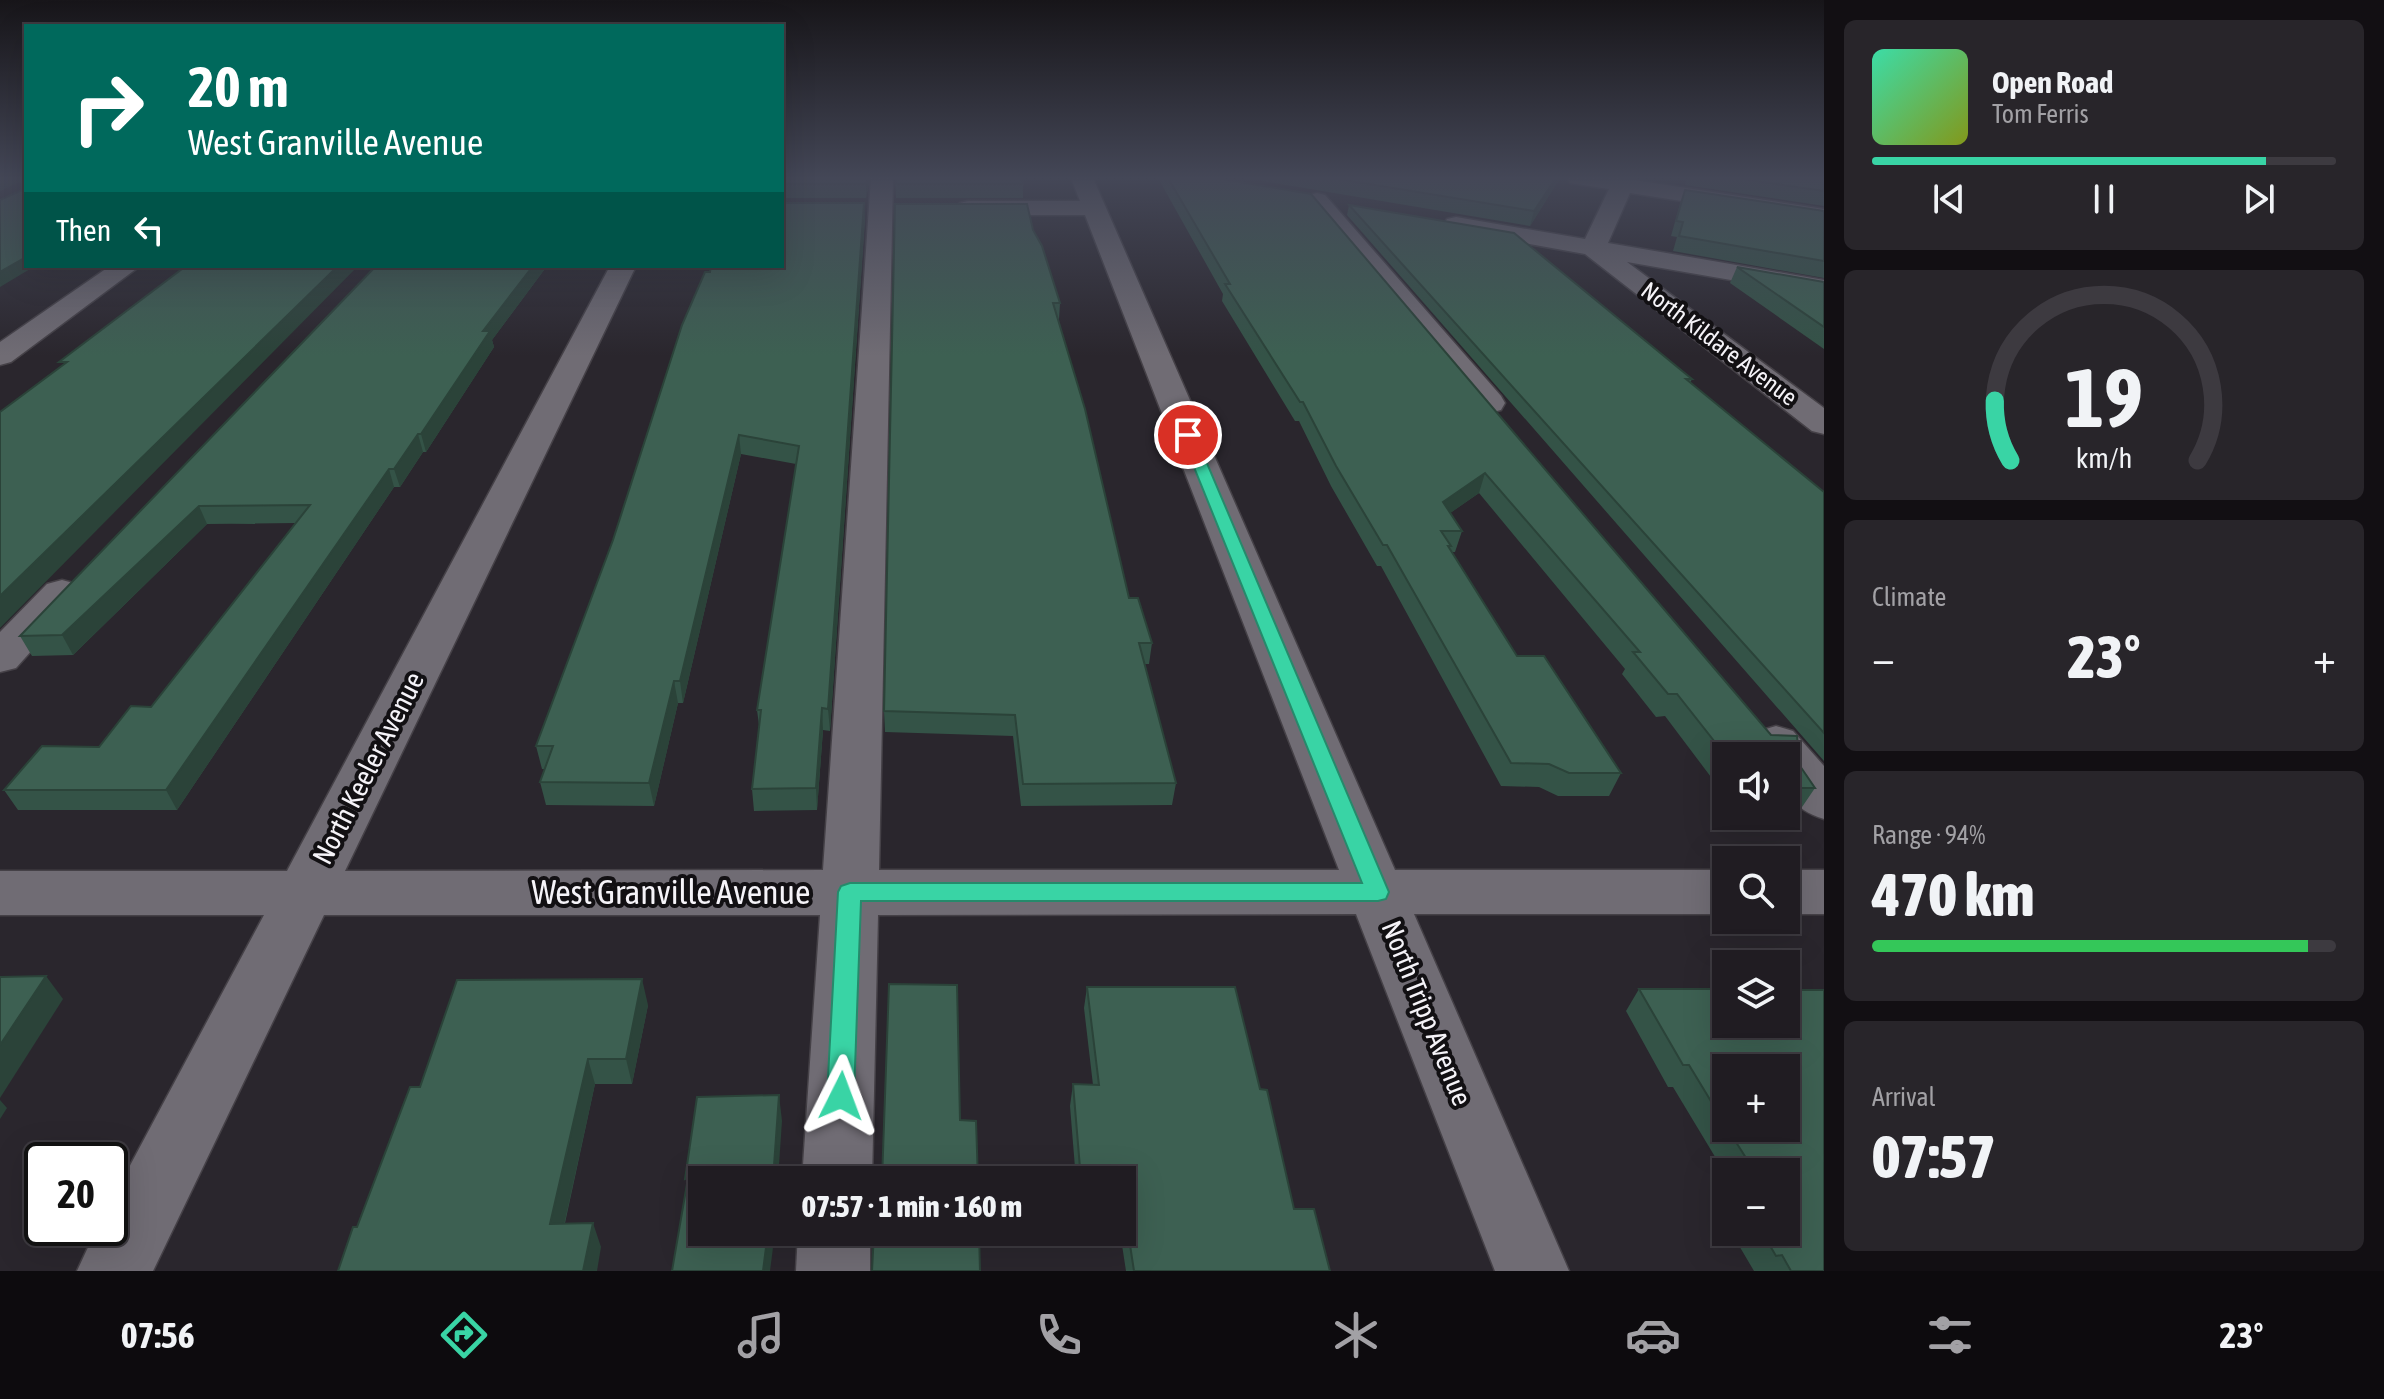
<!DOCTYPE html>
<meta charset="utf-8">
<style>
:root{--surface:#201c22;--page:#28252a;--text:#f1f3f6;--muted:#a2a1a5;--line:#3d3a40;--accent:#39d4a5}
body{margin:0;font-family:"Asap Condensed",sans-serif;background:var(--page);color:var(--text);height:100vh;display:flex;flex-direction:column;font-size:30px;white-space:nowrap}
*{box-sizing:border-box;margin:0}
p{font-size:26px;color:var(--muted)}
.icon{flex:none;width:44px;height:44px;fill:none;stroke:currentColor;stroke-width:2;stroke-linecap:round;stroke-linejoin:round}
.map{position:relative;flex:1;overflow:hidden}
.details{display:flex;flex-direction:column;gap:20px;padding:20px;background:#120f13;width:560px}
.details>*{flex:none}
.guide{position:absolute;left:24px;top:24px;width:760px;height:244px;border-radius:0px;box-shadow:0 8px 32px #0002,0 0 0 2px var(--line);background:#00695c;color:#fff;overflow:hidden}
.tools{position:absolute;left:1712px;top:742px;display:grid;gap:16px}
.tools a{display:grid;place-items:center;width:88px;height:88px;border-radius:0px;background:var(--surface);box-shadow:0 8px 32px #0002,0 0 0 2px var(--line);font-size:40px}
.speed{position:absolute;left:24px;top:1142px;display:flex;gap:16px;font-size:40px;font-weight:700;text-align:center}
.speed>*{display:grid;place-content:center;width:104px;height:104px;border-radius:50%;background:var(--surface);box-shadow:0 8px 32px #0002,0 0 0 2px var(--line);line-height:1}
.speed .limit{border:4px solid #111;border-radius:12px;background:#fff;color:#111}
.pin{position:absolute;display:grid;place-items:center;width:68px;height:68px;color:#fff;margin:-34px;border:4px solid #fff;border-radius:50%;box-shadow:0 2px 8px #0007}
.me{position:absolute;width:88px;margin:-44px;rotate:3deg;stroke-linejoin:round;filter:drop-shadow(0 0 6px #0008)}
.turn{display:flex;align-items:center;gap:28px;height:168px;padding:0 32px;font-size:36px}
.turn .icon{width:104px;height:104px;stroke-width:2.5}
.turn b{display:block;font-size:56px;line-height:68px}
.then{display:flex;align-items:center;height:76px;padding:0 32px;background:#0003;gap:16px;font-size:30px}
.big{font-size:60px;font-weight:800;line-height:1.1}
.details .widget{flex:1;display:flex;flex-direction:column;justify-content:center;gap:12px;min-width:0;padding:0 28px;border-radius:12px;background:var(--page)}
.details .dial{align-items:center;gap:0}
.dial svg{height:208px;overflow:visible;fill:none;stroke:var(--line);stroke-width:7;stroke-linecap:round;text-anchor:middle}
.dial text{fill:var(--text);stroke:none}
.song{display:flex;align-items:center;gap:24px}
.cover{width:96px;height:96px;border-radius:12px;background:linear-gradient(135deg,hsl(160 70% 55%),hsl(70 70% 35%))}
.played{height:8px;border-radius:4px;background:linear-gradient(90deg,var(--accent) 85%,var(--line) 85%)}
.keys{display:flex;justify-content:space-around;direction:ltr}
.heat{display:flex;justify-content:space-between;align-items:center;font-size:44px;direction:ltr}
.charge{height:12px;border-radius:6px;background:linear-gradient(90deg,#34c759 94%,var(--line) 0)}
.trip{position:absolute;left:688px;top:1166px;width:448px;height:80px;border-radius:0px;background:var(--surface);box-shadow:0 8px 32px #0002,0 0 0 2px var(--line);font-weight:800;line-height:80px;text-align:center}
.tab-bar{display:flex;height:128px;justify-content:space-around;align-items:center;background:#0d0b0e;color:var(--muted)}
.tab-bar .icon{width:56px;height:56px}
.tab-bar .active{color:var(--accent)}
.tab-bar b{font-size:36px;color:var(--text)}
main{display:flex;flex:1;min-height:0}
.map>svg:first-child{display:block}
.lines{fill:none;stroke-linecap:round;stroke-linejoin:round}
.minor-casing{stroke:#454147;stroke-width:3}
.minor{fill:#706c74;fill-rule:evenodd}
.wall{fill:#345347;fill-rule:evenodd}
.shaded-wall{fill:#2b4339}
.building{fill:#3d6052;stroke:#2b4339;stroke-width:2}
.route{fill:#39d4a5;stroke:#258a6b;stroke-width:2}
.labels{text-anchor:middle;stroke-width:8;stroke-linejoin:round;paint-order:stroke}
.far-street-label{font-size:24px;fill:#f5f3f8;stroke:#121013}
.street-label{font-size:28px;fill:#f5f3f8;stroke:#121013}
.near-street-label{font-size:34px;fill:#f5f3f8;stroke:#121013}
</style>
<main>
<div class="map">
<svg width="1824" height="1271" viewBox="0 0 1824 1271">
<rect width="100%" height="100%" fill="#2a262d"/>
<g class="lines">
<g class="minor-casing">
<g id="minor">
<polygon points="871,178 893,178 879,870 1339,870 1085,215 968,215 960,213 956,208 960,203 968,201 1080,201 1071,178 1093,178 1395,870 1726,870 1726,914 1414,914 1569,1271 1495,1271 1356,914 878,915 872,1180 802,1180 820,915 324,915 153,1271 77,1271 97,1228 110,1228 110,1203 264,915 0,915 0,871 287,871 610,266 636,266 345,871 823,870"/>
<polygon points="1567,178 1621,178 1824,209 1824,223 1630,193 1608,243 1824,280 1824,296 1627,262 1824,408 1824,434 1812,431 1585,254 1456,231 1447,229 1444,224 1447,219 1456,217 1585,239 1609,189 1570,183"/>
<polygon points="1317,193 1325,195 1501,396 1505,403 1501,410 1489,413 1477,410 1309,205 1305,200 1309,195"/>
<polygon points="110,266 140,266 11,362 0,365 0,342"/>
<polygon points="62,580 77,584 83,593 16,668 0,672 0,632 47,584"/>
<path d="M1776,726L1793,731L1824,766V819C1788,808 1786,790 1786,756H1759L1751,743L1759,731Z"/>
<rect x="1786" y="870" width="38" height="44"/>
<polygon points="798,1232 870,1232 870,1271 796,1271"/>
</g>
</g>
<use href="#minor" class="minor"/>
</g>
<g class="wall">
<polygon points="782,178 870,178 866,198 782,198"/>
<polygon points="895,178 1023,184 1023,198 896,198"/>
<polygon points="1158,178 1216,178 1800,766 1815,788 1800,810 1786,810 1786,756 1726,756 1726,797 1665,716 1656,717 1622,674 1625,669 1479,493 1450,513 1462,531 1455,552 1451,552 1517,656 1621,773 1609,796 1558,796 1539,787 1501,786 1381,566 1377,566 1331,486 1299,421 1295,421 1222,301 1223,294"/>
<polygon points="1245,178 1560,178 1530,226"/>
<polygon points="1687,178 1824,178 1824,206 1685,185"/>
<polygon points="1685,190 1824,211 1824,278 1673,251 1677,237 1671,236 1680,204"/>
<polygon points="1349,205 1692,379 1690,383 1824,492 1824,761 1347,215"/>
<polygon points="865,218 830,731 823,730 817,810 754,811 752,789 759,725 757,710 796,464 741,454 683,703 678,703 654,806 546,805 540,782 545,769 542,769 536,746 613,540"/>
<polygon points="1033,230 1060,303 1059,319 1058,319 1129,598 1152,643 1149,664 1145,664 1176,783 1172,805 1021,806 1013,736 885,732 884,711"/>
<polygon points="376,266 547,266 492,340 494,347 426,452 423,452 400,487 394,487 177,810 18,810 4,790 99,747 151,707 296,523 207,524 73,655 32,656 20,636"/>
<polygon points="1737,267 1824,282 1824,349 1730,283"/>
<polygon points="1087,987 1260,1089 1294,1209 1330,1271 1126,1271 1120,1232 1122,1232 1122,1180 1076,1180 1070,1106 1073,1084 1093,1085 1084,1008"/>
<path d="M1639,989H1726V1024H1786V990H1824V1271H1754L1731,1232H1786V1172H1726V1175L1673,1087H1668L1626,1011ZM1726,1068H1786V1128H1726Z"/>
<polygon points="648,1005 632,1084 595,1084 565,1223 601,1247 357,1227 420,1087"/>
<polygon points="1726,1203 1726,1224 1719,1212"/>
</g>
<g class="shaded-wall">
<polygon points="0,178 26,178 26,179 0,191"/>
<polygon points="867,178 870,178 866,198 866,184"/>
<polygon points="1556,178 1560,178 1530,226 1534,211"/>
<polygon points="864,203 865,218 830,731 828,709"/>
<polygon points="26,257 26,266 35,266 0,287 0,272"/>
<polygon points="338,266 358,266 0,628 0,596"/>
<polygon points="533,266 547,266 492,340 494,347 426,452 421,434 483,331"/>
<polygon points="418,434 423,452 400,487 394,469"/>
<polygon points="739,435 741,454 683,703 680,681"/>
<polygon points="389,469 394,487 177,810 166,790"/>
<polygon points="1485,473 1479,493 1436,523 1443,502"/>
<polygon points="199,506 207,524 73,655 62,635"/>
<polygon points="674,681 678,703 654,806 649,783"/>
<polygon points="822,708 823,730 817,810 816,788"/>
<polygon points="46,976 63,999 0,1098 0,1045"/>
<polygon points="642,979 648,1005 632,1084 626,1059"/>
<polygon points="588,1059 595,1084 559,1248 550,1224"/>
<polygon points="779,1095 782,1121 778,1180 773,1180"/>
<polygon points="0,1100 7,1108 0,1119"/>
<polygon points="593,1223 601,1247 597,1271 583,1271"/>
<polygon points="768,1232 775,1232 770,1271 763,1271"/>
</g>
<g class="building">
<polygon points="22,178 26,178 26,257 0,272 0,200 22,190"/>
<polygon points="782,178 867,178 866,184 782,184"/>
<polygon points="896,178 1022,178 1023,184 896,184"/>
<polygon points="1168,178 1216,178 1311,194 1771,735 1797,736 1800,766 1815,788 1786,788 1786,756 1726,756 1677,694 1668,694 1633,652 1640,652 1485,473 1443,502 1462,531 1441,531 1451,546 1448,546 1517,656 1544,656 1621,773 1569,773 1549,764 1511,763 1387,545 1383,545 1336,466 1303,402 1300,402 1225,284 1230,284"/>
<polygon points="1332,178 1556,178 1534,211"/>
<polygon points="1735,178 1824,178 1824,191"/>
<polygon points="1685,190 1824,211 1824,261 1679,236 1683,222 1676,221"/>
<polygon points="782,203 864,203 828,709 822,708 816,788 752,789 761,710 757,710 799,446 739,435 680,681 674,681 649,783 540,782 553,746 536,746 613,540 682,325 705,272 710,272 711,266 782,266"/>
<polygon points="895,204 1027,204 1033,230 1042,246 1060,303 1053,303 1085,409 1129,598 1138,598 1152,643 1139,643 1176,783 1023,784 1015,715 884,711"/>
<polygon points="1349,205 1514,233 1692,379 1686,379 1824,492 1824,733"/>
<polygon points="186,266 338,266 0,596 0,412 67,362 59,362"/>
<polygon points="376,266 533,266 483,331 490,331 421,434 418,434 394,469 389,469 166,790 4,790 42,746 99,747 131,706 151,707 310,505 199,506 62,635 20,636"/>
<polygon points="1737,267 1824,282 1824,327"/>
<polygon points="46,976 0,1045 0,977"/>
<polygon points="642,979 626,1059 588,1059 550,1224 593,1223 583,1271 338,1271 353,1227 357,1227 410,1087 420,1087 457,980"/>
<polygon points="889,984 957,985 960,1120 976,1121 978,1180 882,1180"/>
<polygon points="1087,987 1235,987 1260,1089 1267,1090 1294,1209 1314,1209 1330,1271 1134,1271 1122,1193 1122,1180 1081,1180 1073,1084 1099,1085"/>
<polygon points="1639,989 1726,989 1726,1024 1786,1024 1786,990 1824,990 1824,1271 1791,1271 1782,1255 1776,1256 1762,1232 1786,1232 1786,1172 1755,1172 1727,1128 1786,1128 1786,1068 1726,1068 1726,1126 1689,1065 1683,1065"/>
<polygon points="779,1095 773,1180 702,1180 702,1232 768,1232 763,1271 672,1271 688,1178 685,1179 697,1097"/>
<polygon points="874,1232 979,1232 980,1271 872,1271"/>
</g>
<linearGradient id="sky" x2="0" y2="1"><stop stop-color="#171519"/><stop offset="0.5" stop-color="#444757"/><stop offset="1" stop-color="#444757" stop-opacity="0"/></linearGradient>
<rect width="1824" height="356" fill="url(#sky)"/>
<polygon class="route" points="1188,431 1195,435 1389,892 1386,899 1378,901 861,901 854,1096 850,1105 841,1108 831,1105 827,1096 838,892 841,886 850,883 1362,883 1181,435"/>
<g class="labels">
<g class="far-street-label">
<text transform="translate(1719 344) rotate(37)" y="8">North Kildare Avenue</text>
</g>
<g class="street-label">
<text transform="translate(368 768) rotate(-63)" y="10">North Keeler Avenue</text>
<text transform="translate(1427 1013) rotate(68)" y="10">North Tripp Avenue</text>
</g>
<g class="near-street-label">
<text x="671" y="904">West Granville Avenue</text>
</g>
</g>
</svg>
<div class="tools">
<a><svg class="icon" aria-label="sound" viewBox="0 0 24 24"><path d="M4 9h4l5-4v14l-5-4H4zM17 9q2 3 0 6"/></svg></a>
<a><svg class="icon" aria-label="search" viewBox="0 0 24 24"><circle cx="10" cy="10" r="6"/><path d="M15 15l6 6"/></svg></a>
<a><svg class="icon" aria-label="layers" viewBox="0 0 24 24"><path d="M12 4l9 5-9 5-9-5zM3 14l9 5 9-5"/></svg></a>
<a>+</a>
<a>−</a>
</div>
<div class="speed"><div class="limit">20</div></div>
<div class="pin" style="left:1188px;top:435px;background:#d93025"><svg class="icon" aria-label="arrive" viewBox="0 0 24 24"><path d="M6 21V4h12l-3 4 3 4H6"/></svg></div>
<svg class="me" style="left:841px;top:1096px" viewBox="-20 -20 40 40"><path d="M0-17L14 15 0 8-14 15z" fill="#39d4a5" stroke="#fff" stroke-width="4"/></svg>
<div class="trip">07:57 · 1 min · 160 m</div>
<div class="guide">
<div class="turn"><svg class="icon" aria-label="right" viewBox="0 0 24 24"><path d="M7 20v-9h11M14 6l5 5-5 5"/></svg><div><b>20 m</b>West Granville Avenue</div></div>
<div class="then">Then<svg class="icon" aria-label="left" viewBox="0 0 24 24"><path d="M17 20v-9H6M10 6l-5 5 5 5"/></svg></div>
</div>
</div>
<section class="details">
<div class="widget">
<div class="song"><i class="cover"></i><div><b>Open Road</b><p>Tom Ferris</p></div></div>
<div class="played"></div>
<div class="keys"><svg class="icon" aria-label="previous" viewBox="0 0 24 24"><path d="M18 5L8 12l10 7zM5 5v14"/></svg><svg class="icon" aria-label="pause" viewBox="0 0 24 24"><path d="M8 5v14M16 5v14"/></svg><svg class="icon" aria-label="next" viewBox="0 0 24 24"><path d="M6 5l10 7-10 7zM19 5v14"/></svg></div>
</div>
<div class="widget dial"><svg viewBox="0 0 100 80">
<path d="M14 69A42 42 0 1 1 86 69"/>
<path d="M14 69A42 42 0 0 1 8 46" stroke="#39d4a5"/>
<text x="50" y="56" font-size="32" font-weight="700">19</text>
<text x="50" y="72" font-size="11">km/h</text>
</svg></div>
<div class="widget"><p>Climate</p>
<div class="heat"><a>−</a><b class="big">23°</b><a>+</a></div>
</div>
<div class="widget"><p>Range · 94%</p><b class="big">470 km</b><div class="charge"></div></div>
<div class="widget"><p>Arrival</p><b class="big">07:57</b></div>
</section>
</main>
<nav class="tab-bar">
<b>07:56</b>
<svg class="icon active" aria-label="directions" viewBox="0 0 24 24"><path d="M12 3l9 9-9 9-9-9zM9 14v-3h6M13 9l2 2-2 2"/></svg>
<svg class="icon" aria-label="music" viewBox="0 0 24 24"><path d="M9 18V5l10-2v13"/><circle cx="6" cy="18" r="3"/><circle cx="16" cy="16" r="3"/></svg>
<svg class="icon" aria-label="phone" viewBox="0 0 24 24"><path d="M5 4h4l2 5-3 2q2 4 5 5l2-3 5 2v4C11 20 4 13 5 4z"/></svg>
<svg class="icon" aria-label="climate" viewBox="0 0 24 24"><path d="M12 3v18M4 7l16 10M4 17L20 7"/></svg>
<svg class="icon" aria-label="car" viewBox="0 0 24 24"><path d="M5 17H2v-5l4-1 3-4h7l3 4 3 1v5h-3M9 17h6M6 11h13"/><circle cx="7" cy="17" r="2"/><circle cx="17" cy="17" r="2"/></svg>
<svg class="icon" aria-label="filters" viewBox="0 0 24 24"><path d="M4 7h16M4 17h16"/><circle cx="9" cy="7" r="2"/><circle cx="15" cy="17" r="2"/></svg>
<b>23°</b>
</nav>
